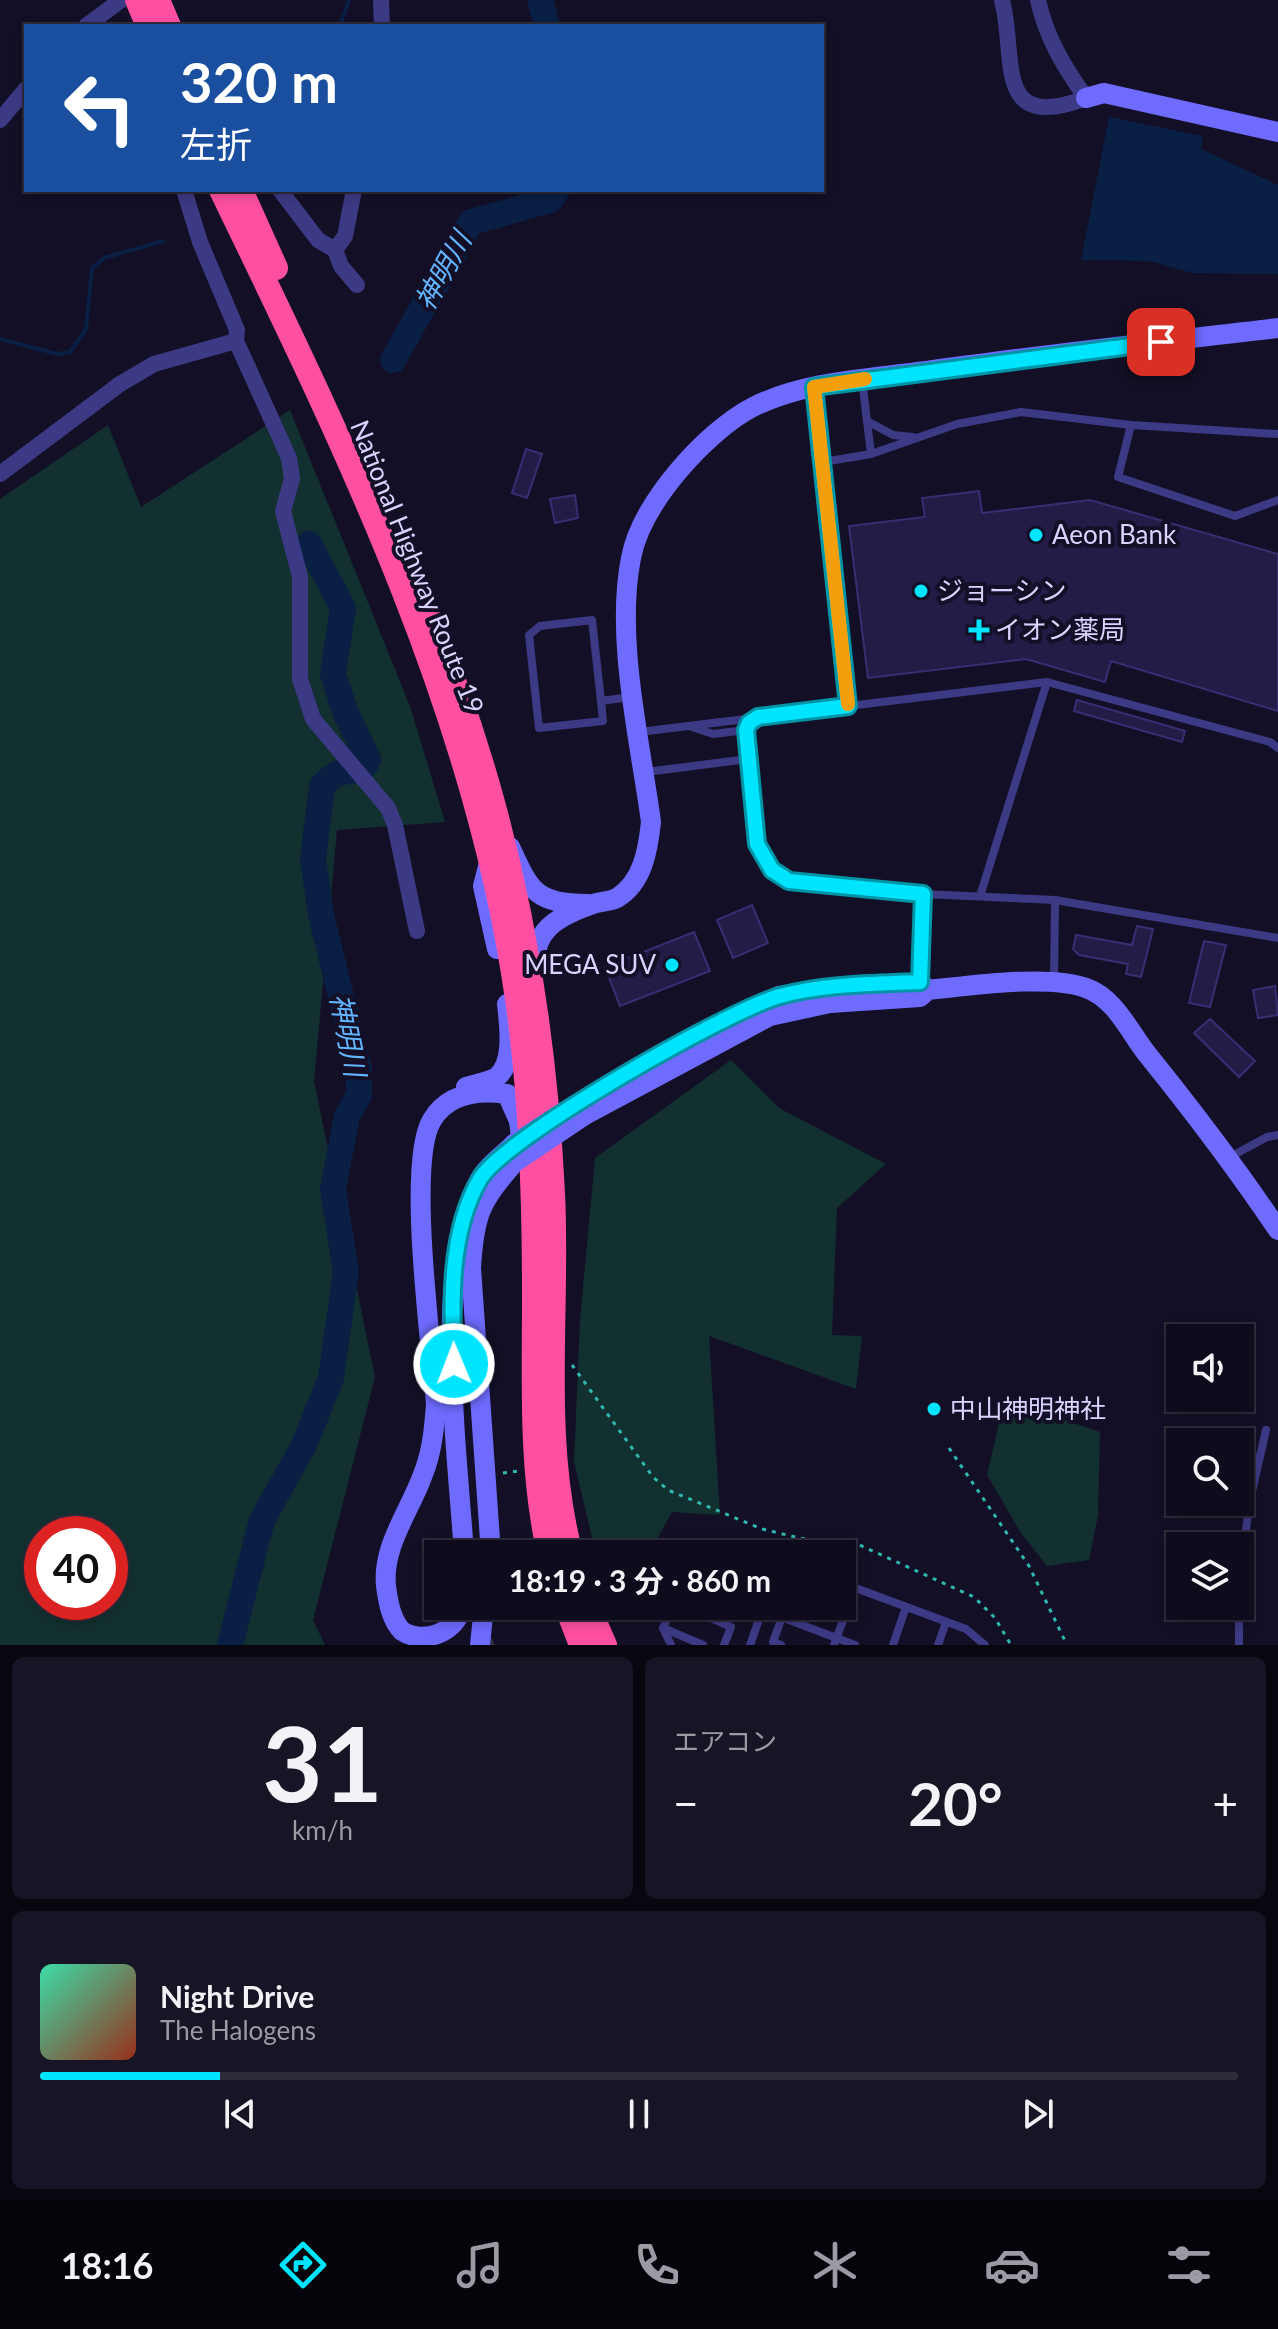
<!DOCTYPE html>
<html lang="ja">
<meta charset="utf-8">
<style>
:root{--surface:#0e0b1c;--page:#171425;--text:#f1f3f6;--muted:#9b9ba3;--line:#2e2b3b;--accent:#00e5ff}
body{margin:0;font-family:Lato,"Noto Sans JP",sans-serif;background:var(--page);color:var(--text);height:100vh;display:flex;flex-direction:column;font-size:30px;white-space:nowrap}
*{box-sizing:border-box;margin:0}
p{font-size:26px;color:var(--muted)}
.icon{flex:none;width:44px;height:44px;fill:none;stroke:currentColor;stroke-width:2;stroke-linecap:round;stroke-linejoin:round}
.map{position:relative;height:1645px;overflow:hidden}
.drawer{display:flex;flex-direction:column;gap:12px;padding:12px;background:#08060f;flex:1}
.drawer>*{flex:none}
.top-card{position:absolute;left:24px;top:24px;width:800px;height:168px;border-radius:0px;box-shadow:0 4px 12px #0003,0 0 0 2px var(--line);background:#1a4fa0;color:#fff;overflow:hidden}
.buttons{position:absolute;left:1166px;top:1324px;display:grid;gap:16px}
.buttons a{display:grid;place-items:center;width:88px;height:88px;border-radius:0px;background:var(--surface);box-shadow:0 4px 12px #0003,0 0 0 2px var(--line);font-size:40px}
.speed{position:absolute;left:24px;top:1516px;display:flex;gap:16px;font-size:40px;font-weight:700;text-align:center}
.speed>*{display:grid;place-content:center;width:104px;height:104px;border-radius:50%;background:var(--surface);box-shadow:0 4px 12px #0003,0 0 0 2px var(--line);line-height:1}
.speed .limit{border:12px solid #d22;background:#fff;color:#111}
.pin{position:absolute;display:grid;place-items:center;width:68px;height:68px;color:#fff;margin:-34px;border-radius:16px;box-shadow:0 4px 12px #0006}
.me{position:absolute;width:88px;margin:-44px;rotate:359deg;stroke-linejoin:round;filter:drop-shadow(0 0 6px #0008)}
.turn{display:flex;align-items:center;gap:28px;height:168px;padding:0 24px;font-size:36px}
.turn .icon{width:104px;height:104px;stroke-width:2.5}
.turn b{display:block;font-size:56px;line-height:68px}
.big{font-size:60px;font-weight:700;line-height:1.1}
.drawer .card{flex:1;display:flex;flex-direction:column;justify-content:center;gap:12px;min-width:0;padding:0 28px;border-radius:12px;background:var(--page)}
.drawer .dial{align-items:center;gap:0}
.dial b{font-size:104px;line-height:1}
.song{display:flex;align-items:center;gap:24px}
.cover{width:96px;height:96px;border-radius:12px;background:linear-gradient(135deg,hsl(160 70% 55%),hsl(10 70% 35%))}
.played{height:8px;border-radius:4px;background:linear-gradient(90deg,var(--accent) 15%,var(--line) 15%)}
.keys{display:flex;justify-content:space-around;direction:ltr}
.heat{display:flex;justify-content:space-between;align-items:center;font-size:44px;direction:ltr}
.drawer .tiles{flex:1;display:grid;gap:12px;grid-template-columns:1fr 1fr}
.card:last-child{grid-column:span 2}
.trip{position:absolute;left:424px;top:1540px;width:432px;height:80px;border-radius:0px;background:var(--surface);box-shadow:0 4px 12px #0003,0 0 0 2px var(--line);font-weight:700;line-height:80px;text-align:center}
.dock{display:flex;height:128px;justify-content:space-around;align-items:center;background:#06040b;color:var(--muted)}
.dock .icon{width:56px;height:56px}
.dock .active{color:var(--accent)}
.dock b{font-size:36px;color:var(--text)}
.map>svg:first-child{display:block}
.green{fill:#12302f;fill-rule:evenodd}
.water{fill:#0a1f44}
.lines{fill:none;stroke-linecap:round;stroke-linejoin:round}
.stream{stroke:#0a1f44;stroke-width:4}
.river{stroke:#0a1f44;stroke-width:26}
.building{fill:#241b47;stroke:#3b2d73;stroke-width:2}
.secondary-tunnel{stroke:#312d47;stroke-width:20;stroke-dasharray:20 10;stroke-linecap:butt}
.path{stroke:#2fb8b0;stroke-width:3;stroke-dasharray:4 6;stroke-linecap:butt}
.lane{stroke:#3d3a85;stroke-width:8}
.street{stroke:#3d3a85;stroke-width:16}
.secondary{stroke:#6f6bff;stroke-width:20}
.highway{stroke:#ff4fa3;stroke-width:24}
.secondary-bridge{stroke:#6f6bff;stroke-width:20}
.route-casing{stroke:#0095a6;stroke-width:20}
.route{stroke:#00e5ff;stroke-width:14}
.slow{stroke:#f59e0b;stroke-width:14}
.poi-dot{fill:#00e5ff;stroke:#130f26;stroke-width:3}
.labels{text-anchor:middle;stroke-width:8;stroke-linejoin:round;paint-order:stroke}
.poi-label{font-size:26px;fill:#d9d4ff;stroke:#130f26;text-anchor:start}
.street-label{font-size:26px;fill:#d9d4ff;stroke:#130f26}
.water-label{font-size:28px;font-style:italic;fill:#62b6ff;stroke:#130f26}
</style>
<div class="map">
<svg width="1278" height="1645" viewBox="0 0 1278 1645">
<rect width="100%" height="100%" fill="#130f26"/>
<g class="green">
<path d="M290,410L410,706L445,822L337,830L314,1081L375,1377L313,1620L325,1645H0V499L108,425L141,507ZM42,1534H110V1602H42Z"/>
<polygon points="731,1060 779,1108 886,1164 837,1208 832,1335 862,1336 856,1389 709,1336 720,1515 672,1512 649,1554 596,1554 574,1462 580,1320 595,1158"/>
<polygon points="1038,1411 1100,1432 1098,1515 1089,1560 1047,1566 1021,1533 987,1475 1000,1419"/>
</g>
<polygon class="water" points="1109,117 1203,136 1201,149 1278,185 1278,274 1192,273 1150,261 1081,260"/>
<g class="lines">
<g class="stream">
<polyline points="340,26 349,0"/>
<polyline points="0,339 57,354 70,352 86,329 92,268 104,258 163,241"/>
</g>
<g class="river">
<polyline points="540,0 547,26"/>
<polyline points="393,360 471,222 550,200 557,190"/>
<path d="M230,1645L262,1520L303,1447L331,1378L346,1272L333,1189L347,1116L359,1095V1069L321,915L313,858L322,786C327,781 333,775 339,773C353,768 361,776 368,759L346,714L333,674L343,608L309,544"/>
</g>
</g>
<g class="building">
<polygon points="526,449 542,454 527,498 512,493"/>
<polygon points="979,491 982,513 1090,500 1278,554 1278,711 1111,661 1105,682 1026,659 868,678 849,526 925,517 922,498"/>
<polygon points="575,495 578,518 555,523 550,499"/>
<polygon points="1077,700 1185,731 1182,742 1074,711"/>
<polygon points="752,905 768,943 733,958 717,920"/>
<polygon points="1137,926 1153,929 1141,977 1126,974 1128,964 1079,955 1073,949 1076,935 1132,945"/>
<polygon points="694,932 710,971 620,1006 605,967"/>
<polygon points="1204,941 1226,945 1210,1007 1189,1003"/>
<polygon points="1275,986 1278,1015 1258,1018 1253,990"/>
<polygon points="1210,1019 1255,1061 1239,1077 1194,1033"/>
</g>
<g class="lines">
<polyline class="secondary-tunnel" points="490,1645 494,1643"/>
<g class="path">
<polyline points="572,1365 653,1477 668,1490 762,1529 825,1544 855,1543 974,1597 995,1618 1011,1645"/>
<polyline points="949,1448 1029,1566 1067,1645"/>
<polyline points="503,1473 519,1471"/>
</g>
<g class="lane">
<polyline points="862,380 871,454"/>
<polyline points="814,389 848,706"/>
<polyline points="867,421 893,435 913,437"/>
<polyline points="1131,425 1118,477 1235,516 1278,500"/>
<polyline points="823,462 871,454 957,424 1021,412 1131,425 1278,434"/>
<polyline points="601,701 592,620 540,626 529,635 539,728 603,721 601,701 630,697"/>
<polyline points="692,727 713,734 746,730"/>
<polyline points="639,732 754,718"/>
<polyline points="1278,748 1270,742 1047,682 758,717 749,723 746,730 757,844 772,870 789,881 923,894 1055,900 1278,938"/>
<polyline points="646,772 748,759"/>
<polyline points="980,896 1047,682"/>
<polyline points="920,981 923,894"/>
<polyline points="1054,983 1055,900"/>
<polyline points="1230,1157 1267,1137 1278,1135"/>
<polyline points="842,1583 966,1629 985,1645"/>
<polyline points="1240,1584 1249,1504 1266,1430"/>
<polyline points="714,1606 709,1617 731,1627 724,1645"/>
<polyline points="752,1606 855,1645"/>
<polyline points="811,1606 822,1610 828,1606"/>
<polyline points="1239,1606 1239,1645"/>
<polyline points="663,1628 703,1645"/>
<polyline points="671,1645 663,1628 673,1606"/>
<polyline points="750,1645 763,1608"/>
<polyline points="781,1645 773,1642 786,1606"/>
<polyline points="834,1645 855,1588"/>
<polyline points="893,1645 906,1607"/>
<polyline points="938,1645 946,1622"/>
</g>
<g class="street">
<polyline points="381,0 382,26"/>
<path d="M1002,0C1017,57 992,134 1086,98C1064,67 1046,37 1038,0"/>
<polyline points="86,26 121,0"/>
<polyline points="0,120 26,89"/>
<polyline points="184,190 200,242 237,330 236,341 289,458 292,479 283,511 300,577 300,679 313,719 388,808 395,825 417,931"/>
<polyline points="280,190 318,240 335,250 341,266 357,285"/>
<polyline points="335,250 345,236 354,190"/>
<polyline points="0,474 120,384 154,364 236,341"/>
</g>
<g class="secondary">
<polyline points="1086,98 1104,93 1278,132"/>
<path d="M510,847C531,893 536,903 588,904"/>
<polyline points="490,859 483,886 497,949"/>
<path d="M536,971C530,931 558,916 593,904C600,901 610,902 617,898C643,882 648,850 651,822C640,740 615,639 631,558C641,504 705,432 753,407C803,382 864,379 918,372C1038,355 1158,342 1278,328"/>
<polyline points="652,1062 779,996 920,982 928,990"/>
<path d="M466,1087C475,1084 489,1082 497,1077C515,1062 509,1024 507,1004"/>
<path d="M585,1115L770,1016L830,1003L920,997L928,990C969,986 1048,974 1086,988C1115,998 1129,1031 1147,1054C1193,1111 1237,1169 1278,1230"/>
<path d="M464,1554C458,1458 432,1261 480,1179C487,1166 503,1155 514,1144"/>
<path d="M491,1554L471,1268C474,1214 480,1202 515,1162"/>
<path d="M461,1606C459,1632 423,1645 402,1631C391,1620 388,1601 386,1586C382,1547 409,1512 422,1477C432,1453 434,1430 436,1405C432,1348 406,1162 432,1120C448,1093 479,1090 507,1094L519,1121L522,1145"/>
<polyline points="480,1645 484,1606"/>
</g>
<g class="highway">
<polyline points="137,0 148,26"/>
<polyline points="158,0 169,26"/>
<path d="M221,190C345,446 477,714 517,999C531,1098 534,1198 534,1298C534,1384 530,1469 549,1554"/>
<polyline points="241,190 276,268"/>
<path d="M424,606C505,792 543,991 553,1193C559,1313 540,1436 571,1554"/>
<polyline points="566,1606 581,1645"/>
<polyline points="588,1606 605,1645"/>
</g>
<g class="secondary-bridge">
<polyline points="514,1144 575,1105"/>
<polyline points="515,1162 585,1115"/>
</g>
</g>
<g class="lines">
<g class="route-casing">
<path id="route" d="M454,1364C451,1305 449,1232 480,1179C505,1137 729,1010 780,996C824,984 874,984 920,982L923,894L789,881L772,870L757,844L746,730L749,723L758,717L848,706L814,387L1161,342"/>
</g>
<use href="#route" class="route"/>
<polyline class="slow" points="848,704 814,387 865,379"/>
</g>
<g class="poi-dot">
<circle cx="1036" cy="535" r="8"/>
<circle cx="921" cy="591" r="8"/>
<path d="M975 618h8v8h8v8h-8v8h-8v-8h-8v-8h8z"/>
<circle cx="672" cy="965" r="8"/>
<circle cx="934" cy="1409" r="8"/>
</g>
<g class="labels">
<g class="poi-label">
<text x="1052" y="544">Aeon Bank</text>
<text x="937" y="600">ジョーシン</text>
<text x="995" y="639">イオン薬局</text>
<text x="656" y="974" text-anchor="end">MEGA SUV</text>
<text x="950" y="1418">中山神明神社</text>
</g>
<g class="street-label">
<text transform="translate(417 567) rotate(68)" y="9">National Highway Route 19</text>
</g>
<g class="water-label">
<text transform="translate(443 271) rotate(-61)" y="10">神明川</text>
<text transform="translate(348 1035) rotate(79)" y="10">神明川</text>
</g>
</g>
</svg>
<div class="buttons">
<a><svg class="icon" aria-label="sound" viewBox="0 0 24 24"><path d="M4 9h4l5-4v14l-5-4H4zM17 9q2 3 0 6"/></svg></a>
<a><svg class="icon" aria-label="search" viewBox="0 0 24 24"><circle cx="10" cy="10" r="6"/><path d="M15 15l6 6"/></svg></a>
<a><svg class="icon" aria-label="layers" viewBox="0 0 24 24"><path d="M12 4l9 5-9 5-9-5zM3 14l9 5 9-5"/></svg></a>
</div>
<div class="speed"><div class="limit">40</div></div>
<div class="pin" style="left:1161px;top:342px;background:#d93025"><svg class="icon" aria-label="arrive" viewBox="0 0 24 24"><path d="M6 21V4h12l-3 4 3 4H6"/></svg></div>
<svg class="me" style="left:454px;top:1364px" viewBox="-20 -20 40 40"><circle r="17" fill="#00e5ff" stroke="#fff" stroke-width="3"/><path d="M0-11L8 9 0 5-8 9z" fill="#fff"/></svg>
<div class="trip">18:19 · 3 分 · 860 m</div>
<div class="top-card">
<div class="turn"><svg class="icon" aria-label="left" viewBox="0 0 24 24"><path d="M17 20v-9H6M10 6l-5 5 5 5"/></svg><div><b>320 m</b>左折</div></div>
</div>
</div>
<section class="drawer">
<div class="tiles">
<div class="card dial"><b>31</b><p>km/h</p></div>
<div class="card"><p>エアコン</p>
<div class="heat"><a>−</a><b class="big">20°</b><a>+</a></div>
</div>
<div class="card">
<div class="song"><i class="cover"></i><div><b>Night Drive</b><p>The Halogens</p></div></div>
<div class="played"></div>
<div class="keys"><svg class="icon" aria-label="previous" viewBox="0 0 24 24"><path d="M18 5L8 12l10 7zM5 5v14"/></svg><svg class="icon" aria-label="pause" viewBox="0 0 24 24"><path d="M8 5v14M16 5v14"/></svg><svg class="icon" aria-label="next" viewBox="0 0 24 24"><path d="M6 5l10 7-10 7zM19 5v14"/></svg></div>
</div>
</div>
</section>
<nav class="dock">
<b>18:16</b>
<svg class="icon active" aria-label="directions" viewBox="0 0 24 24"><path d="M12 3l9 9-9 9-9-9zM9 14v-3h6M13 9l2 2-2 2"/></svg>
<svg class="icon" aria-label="music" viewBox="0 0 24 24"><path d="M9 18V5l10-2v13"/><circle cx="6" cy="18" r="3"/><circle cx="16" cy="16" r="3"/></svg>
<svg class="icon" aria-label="phone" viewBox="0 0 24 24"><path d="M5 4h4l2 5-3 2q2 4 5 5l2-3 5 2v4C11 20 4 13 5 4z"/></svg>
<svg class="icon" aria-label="climate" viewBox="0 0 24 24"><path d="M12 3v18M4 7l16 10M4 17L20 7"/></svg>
<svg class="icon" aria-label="car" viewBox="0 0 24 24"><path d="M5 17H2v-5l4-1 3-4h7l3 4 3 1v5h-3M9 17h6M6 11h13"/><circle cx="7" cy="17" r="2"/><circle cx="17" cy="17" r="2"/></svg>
<svg class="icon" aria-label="filters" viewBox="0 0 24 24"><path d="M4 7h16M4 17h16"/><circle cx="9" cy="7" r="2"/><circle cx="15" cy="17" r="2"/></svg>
</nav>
